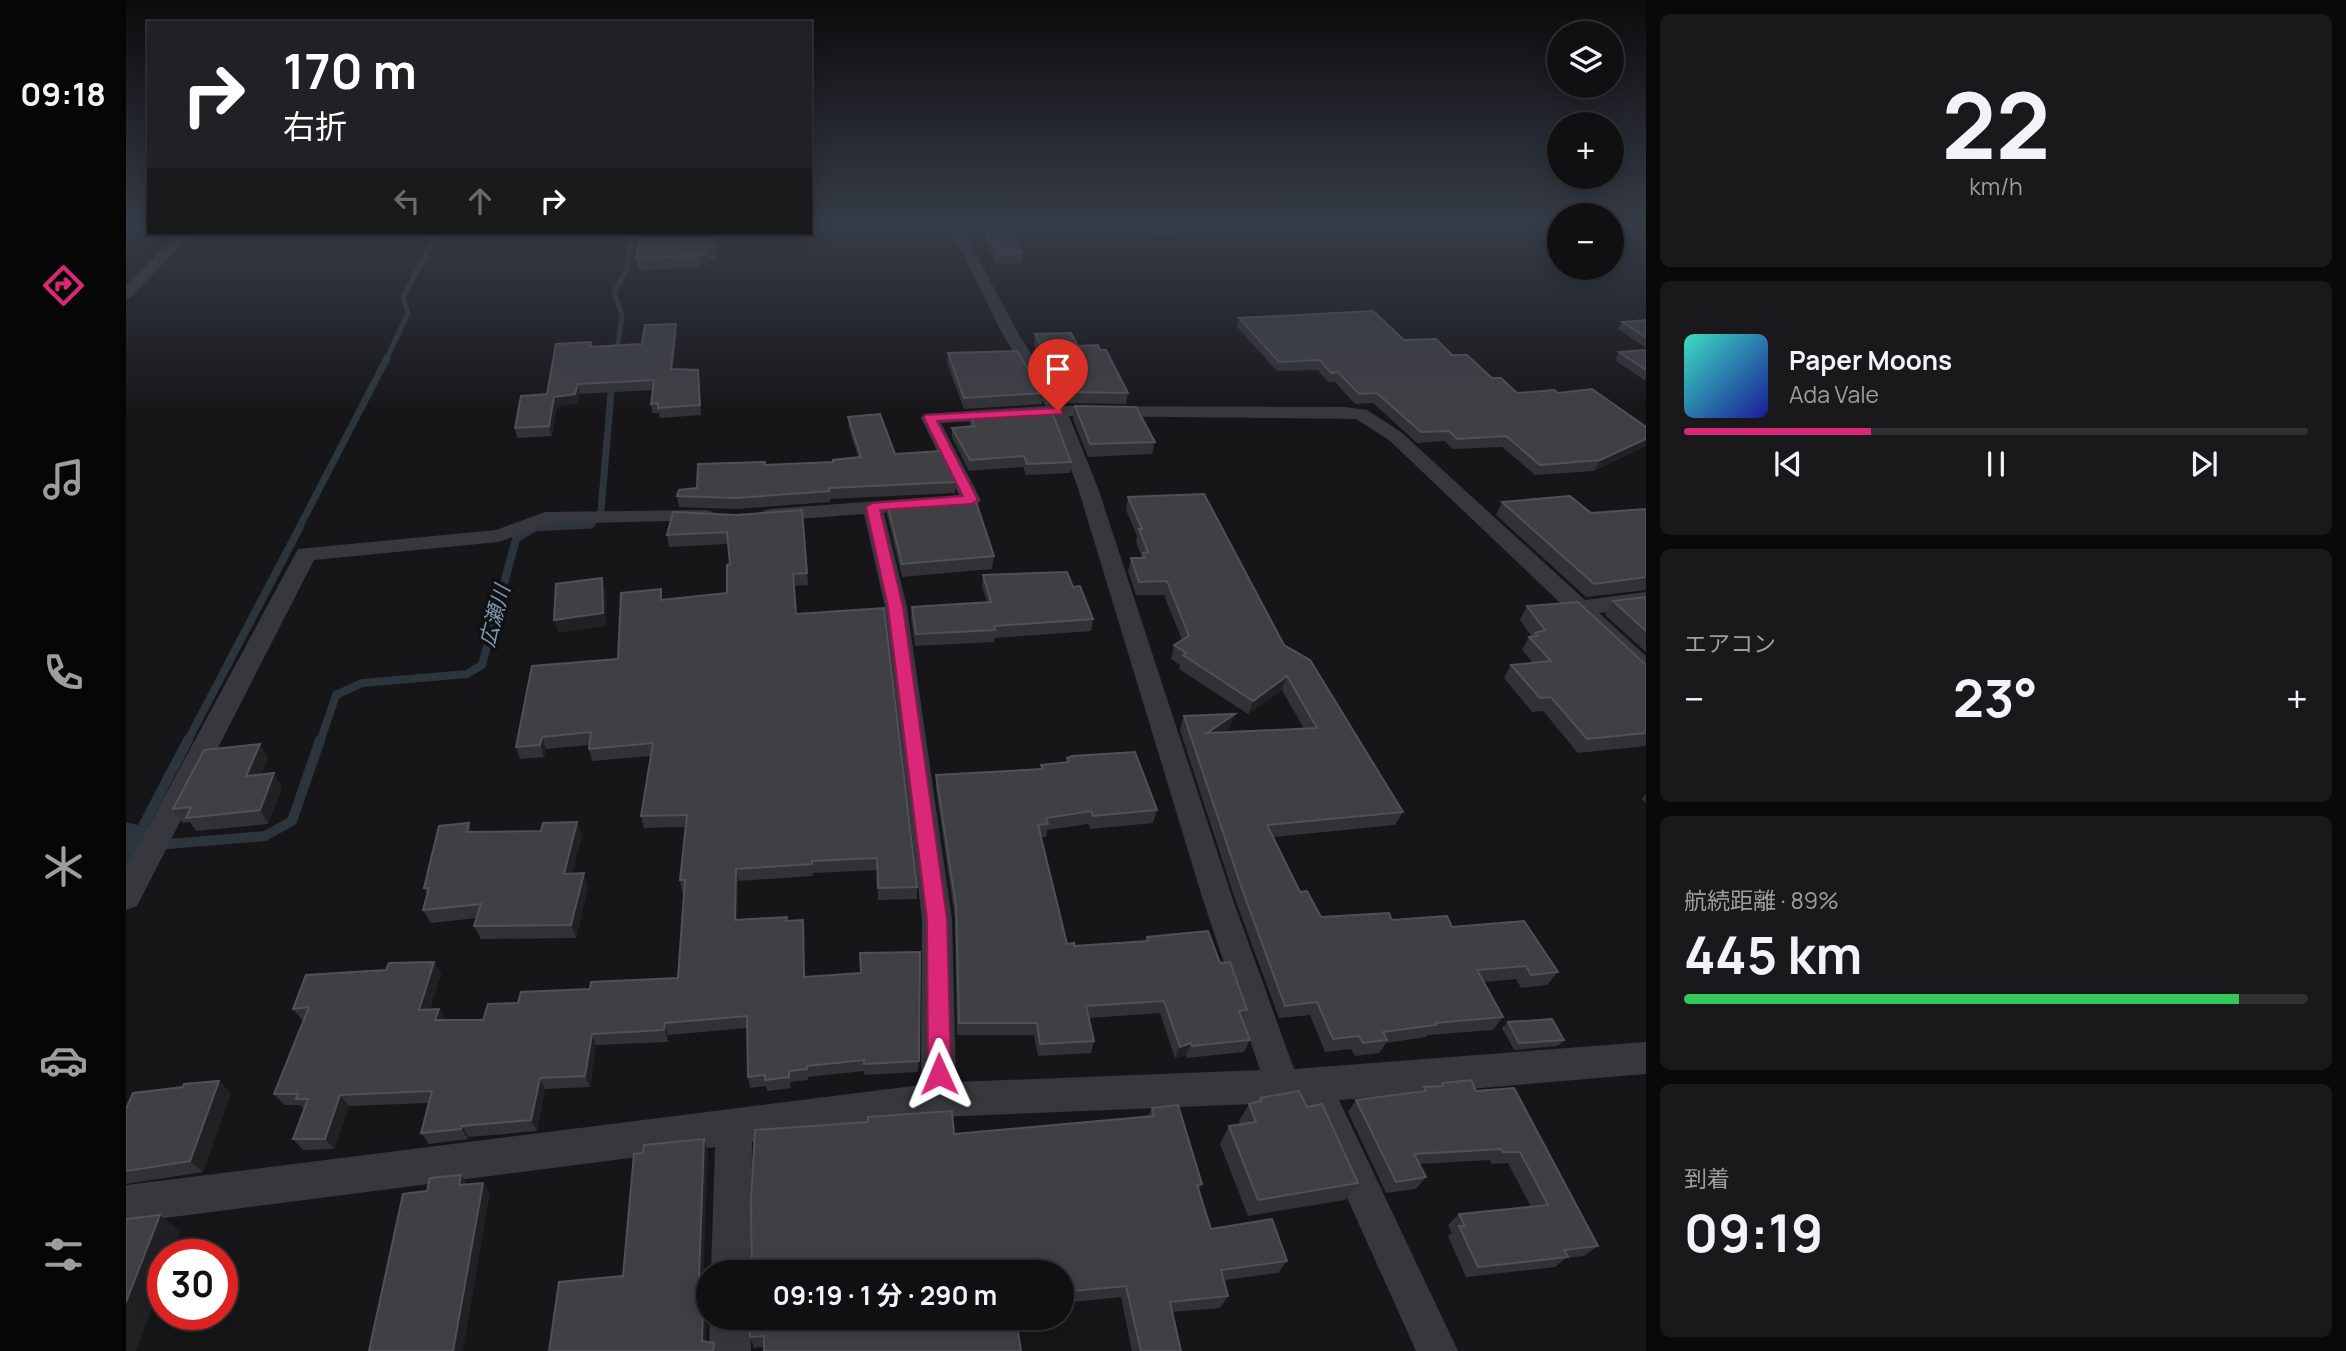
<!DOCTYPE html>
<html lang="ja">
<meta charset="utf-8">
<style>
:root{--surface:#101012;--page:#19191b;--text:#f1f3f6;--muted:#9c9d9f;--line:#303032;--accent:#db2777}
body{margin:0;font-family:Manrope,"Noto Sans JP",sans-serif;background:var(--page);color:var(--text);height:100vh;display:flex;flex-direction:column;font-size:26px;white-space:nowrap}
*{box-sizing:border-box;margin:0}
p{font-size:23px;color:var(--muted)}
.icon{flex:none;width:38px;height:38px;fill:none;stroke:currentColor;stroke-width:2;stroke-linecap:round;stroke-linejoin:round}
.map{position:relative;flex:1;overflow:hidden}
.drawer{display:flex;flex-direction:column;gap:14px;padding:14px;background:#09090a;width:700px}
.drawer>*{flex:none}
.hud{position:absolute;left:21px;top:21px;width:665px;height:214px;border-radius:0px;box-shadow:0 4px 18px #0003,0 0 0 2px var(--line);background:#202124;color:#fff;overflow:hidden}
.controls{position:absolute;left:1421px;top:21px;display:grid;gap:14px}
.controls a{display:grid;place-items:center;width:77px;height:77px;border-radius:50%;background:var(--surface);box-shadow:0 4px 18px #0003,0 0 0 2px var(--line);font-size:35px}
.speed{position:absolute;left:21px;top:1239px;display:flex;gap:14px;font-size:35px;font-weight:700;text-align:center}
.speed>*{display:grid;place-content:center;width:91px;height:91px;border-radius:50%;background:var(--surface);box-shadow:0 4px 18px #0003,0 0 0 2px var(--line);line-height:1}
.speed .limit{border:10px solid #d22;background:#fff;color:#111}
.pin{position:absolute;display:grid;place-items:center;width:60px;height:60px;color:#fff;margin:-72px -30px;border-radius:50% 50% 50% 0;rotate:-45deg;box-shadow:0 0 7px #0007}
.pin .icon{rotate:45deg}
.me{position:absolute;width:77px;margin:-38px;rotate:359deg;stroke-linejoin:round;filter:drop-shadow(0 0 5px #0008)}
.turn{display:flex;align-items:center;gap:24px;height:147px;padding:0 21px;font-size:32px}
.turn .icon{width:91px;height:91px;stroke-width:2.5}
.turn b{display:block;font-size:49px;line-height:60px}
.lanes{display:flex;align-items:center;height:66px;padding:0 21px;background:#0003;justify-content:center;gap:35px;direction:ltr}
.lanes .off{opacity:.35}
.big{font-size:52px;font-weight:700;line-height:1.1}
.drawer .card{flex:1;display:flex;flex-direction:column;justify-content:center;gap:10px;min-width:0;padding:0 24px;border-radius:10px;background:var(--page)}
.drawer .dial{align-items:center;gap:0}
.dial b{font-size:91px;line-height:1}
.song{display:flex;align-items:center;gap:21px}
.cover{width:84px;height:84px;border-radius:10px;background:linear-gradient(135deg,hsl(170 70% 55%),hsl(240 70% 35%))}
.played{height:7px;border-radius:4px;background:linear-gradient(90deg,var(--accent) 30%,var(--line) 30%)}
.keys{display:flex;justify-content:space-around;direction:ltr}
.heat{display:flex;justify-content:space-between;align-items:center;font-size:38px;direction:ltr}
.charge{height:10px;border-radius:5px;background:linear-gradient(90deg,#34c759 89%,var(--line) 0)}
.trip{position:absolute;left:570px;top:1260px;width:378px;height:70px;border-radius:35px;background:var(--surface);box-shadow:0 4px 18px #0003,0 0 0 2px var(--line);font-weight:700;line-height:70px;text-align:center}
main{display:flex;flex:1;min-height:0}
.menu{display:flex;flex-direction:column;width:126px;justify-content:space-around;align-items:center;background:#060607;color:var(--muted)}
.menu .icon{width:49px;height:49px}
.menu .active{color:var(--accent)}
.menu b{font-size:32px;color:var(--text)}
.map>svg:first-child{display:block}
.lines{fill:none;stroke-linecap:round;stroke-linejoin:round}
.stream-far3{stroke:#2c353c;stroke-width:5}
.stream-far2{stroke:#2c353c;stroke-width:7}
.stream-far1{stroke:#2c353c;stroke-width:8}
.stream{stroke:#2c353c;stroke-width:10}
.river{fill:#2c353c;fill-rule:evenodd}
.minor{fill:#37383d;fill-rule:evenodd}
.wall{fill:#323236}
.shaded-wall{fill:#212124}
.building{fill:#3f3f44;stroke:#4f5156;stroke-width:2}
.route{fill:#db2777;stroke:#8e194d;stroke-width:2}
.labels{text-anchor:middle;stroke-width:7;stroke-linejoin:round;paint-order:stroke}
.water-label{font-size:21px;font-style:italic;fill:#7f9bb3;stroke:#111113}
</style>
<main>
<nav class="menu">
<b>09:18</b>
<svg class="icon active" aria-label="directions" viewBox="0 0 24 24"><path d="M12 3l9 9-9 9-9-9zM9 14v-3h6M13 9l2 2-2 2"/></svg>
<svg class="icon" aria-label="music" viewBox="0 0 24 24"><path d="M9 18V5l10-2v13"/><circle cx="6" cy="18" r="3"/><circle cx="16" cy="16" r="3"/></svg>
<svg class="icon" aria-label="phone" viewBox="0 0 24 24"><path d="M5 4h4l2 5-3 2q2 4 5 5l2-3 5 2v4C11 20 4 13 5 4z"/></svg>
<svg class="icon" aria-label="climate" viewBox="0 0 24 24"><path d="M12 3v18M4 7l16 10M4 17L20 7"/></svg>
<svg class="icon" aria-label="car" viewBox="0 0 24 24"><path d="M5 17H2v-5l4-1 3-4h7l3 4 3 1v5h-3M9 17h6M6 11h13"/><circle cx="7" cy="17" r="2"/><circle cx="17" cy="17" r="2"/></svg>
<svg class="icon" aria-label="filters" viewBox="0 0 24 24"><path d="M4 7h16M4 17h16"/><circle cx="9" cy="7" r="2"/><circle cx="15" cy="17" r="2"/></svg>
</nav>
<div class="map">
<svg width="1520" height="1351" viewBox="0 0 1520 1351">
<rect width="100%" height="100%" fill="#161618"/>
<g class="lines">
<g class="stream-far3">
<polyline points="490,357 496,315 488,293 501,269 505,233"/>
<polyline points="260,360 282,313 277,297 311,233"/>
</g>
<g class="stream-far2">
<polyline points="173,528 261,358"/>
<polyline points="407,528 465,525 475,511 486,381"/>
</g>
<g class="stream-far1">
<polyline points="61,742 174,527"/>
<polyline points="194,742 210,695 236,683 341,674 356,665 390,539 409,527 420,527"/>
</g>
<g class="stream">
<polyline points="6,847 139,836 166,821 194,740"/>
<polyline points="6,847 62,740"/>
</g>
<polygon class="river" points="0,822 28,829 37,847 28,865 0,872"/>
<g class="minor">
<path d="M823,226H835L892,333L938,406L1219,407L1241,410L1275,432L1459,600L1520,592V606L1473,613L1520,656V678L1511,676L1263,440L1230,419L943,416L972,488L1107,900L1168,1069L1520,1042V1074L1213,1100L1332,1351H1290L1178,1102L813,1117L626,1142L625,1272H585L589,1147L0,1223V1185L795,1085L796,919L759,607L738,514L644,521L637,519L634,515L637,511L644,509L833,495L795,418L798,414L920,406L876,333ZM925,417L952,488L1077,900L1134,1070L830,1082L826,919L781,607L758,513L845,506L852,504L855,500L815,423Z"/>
<polygon points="52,233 66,233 5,297 0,298 0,286"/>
<polygon points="580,510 587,512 590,516 587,520 422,524 373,542 188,560 11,906 0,910 0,868 172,549 370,530 419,512"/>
<polygon points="584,1318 624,1318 625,1351 583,1351"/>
</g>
</g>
<g class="wall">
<polygon points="1018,226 1099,226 1098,231 1025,234"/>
<polygon points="859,228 897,253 896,263 870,264 858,238"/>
<polygon points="515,233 592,233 591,236 590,259 582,260 582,266 574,268 512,270 510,258"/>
<polygon points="1113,318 1278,340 1326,355 1391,393 1432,393 1520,427 1520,446 1468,471 1409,475 1376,447 1326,449 1319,441 1291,443 1247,403 1229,404 1209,382 1202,382 1192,370 1151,371 1111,327"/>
<polygon points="1520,320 1520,348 1492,329 1496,322"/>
<polygon points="551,333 547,369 573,379 575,415 534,418 533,413 526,413 525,404 526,390 454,394 451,403 431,407 426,436 391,438 389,428 466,347 516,344"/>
<polygon points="909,334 952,346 974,350 1002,393 1000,404 939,403 912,359 912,354 908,345"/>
<polygon points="1520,350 1520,380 1518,380 1489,360 1493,352"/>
<polygon points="822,353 917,393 916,404 838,409 821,363"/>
<polygon points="949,406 1029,442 1026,454 962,457 947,419"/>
<polygon points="844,414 945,462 944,473 900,475 897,467 843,471 826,438 826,428 844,427"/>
<polygon points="722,417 769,454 830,482 829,493 704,499 704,502 611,509 553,507 551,496 639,465 707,462 732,457 723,428"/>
<polygon points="1002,497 1158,645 1277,812 1269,825 1147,837 1174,892 1195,917 1266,920 1326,927 1432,972 1421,985 1395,988 1390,979 1357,982 1377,1017 1367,1030 1302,1035 1300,1037 1260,1043 1253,1053 1229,1056 1225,1049 1199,1052 1184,1015 1153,1018 1109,899 1054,730 1058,716 1104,727 1097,733 1178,729 1156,690 1122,714 1053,669 1054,665 1045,659 1048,645 1056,640 1038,595 1010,595 1002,571 1005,558 1016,558 1010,542 1011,536 1000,510"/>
<polygon points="1376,502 1465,513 1520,509 1520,590 1460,597 1370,515"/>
<polygon points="761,503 868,556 866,569 776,577 761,515"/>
<polygon points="676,510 682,585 668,586 670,614 791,887 791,899 752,900 751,870 687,873 687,876 612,881 611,920 661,917 661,921 677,920 679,977 793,1061 792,1072 738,1075 738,1071 682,1077 682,1080 664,1082 665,1088 641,1091 640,1086 624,1088 622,1077 621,1028 542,1035 542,1042 470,1045 464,1087 419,1089 411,1131 343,1137 342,1139 303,1144 295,1133 303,1103 223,1106 208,1149 177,1150 167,1139 178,1109 174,1105 158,1105 148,1094 178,1020 176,1020 167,1009 260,970 308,962 315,974 304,1009 313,1009 319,1020 357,1020 392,1003 464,989 552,978 558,893 556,893 554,880 559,827 518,828 515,816 525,756 466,761 463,749 463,745 420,749 418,757 394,759 390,747 492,659 537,599 601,593 604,564 602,544 543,547 541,535 610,515"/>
<polygon points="857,575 947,587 967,619 965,631 868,638 868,642 789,646 785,619 786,607 861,602 856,586"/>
<polygon points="1520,597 1520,652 1479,615 1487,601"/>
<polygon points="1401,606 1520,665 1520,746 1452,753 1417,711 1406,712 1378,678 1385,665 1407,663 1396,650 1403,637 1406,637 1394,620"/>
<polygon points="142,758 135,775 156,787 142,824 70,831 64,822 57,823 47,809"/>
<polygon points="941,758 1031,810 1027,823 964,829 962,824 921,830 920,837 915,837 941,944 948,946 1019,942 1021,937 1094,963 1121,1010 1116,1020 1124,1040 1118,1052 1061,1058 1060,1055 1049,1058 1034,1013 963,1018 968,1041 965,1053 912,1056 908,1035 831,1035 829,919 810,788 810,775 915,769 915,765 941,762"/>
<polygon points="1520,794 1520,803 1516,799"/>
<polygon points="347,832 456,835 446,874 462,887 450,938 355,939 348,926 351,918 305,923 297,910 301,895 298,888"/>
<polygon points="1382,1022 1438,1040 1432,1046 1388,1050 1376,1028"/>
<polygon points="1316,1083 1350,1091 1472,1246 1458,1256 1440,1258 1429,1267 1340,1277 1322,1236 1326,1233 1322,1225 1333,1214 1405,1207 1382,1163 1365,1164 1364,1160 1293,1164 1300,1177 1290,1189 1260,1193 1222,1112 1230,1100 1294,1092 1298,1087 1313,1086"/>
<polygon points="105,1093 77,1172 0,1184 0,1109"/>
<polygon points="1134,1098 1181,1107 1232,1183 1219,1200 1122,1216 1094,1144 1103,1126 1114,1124 1113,1121 1123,1104 1131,1102"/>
<polygon points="1026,1108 1076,1184 1073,1190 1085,1229 1161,1261 1152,1273 1098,1280 1102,1296 1094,1308 1046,1312 1055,1351 1006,1351 995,1297 936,1303 936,1272 626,1272 828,1134 1022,1116"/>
<polygon points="624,1318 890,1318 628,1348 624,1337"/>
</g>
<g class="shaded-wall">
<polygon points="589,233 592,233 591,236 590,259 588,248"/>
<polygon points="581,248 582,266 574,268 573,256"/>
<polygon points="550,324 551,333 546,379 545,369"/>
<polygon points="452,384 454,394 451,403 431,407 426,436 423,426 428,397"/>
<polygon points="1520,439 1520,446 1468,471 1474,460"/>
<polygon points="476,578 480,592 480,626 432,633 428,620"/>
<polygon points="1161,676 1156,690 1122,714 1127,701"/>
<polygon points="1109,714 1104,727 1077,747 1081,733"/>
<polygon points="416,737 420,749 418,757 414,745"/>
<polygon points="134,744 142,758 129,790 120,776"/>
<polygon points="148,773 156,787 142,824 134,810"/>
<polygon points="451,822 456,835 443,887 438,874"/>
<polygon points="343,823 349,837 341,832"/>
<polygon points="610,869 612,881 611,932 609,920"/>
<polygon points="458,873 462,887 450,938 445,925"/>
<polygon points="677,920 678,932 679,989 678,977"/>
<polygon points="308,962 315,974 300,1021 293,1010"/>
<polygon points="313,1009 319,1021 309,1020"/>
<polygon points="539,1023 542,1035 542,1042 538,1030"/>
<polygon points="466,1034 470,1045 464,1087 459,1076"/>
<polygon points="1065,1043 1060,1055 1049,1058 1054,1047"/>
<polygon points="414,1078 419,1089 411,1131 405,1120"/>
<polygon points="93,1081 105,1093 77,1172 64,1161"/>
<polygon points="214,1095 223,1106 208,1149 199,1139"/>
<polygon points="336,1126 343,1137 342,1139 335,1129"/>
<polygon points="578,1139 582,1152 577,1289 573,1277"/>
<polygon points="335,1175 343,1186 333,1185"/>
<polygon points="357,1183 364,1193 337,1351 327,1351"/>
<polygon points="34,1215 54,1231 46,1255 37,1255 37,1279 10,1351 0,1351 0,1302"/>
<polygon points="580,1304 583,1312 583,1317 581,1318 580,1351 576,1341 577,1307"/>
</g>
<g class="building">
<polygon points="1023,226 1099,226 1025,228"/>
<polygon points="882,227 897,253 871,254 859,228"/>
<polygon points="515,233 589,233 588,248 581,248 580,254 573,256 510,258"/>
<polygon points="1247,311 1278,340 1310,339 1326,355 1341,355 1366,378 1375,378 1391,393 1428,390 1432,393 1466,389 1520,427 1520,439 1474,460 1414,465 1380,436 1331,439 1323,431 1295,432 1251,393 1233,394 1212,372 1205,373 1194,360 1153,362 1113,318"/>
<polygon points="1520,320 1520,337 1496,322"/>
<polygon points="550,324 545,369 572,370 574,405 532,408 532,403 525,404 528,380 452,384 449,394 428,397 423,426 389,428 395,396 421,394 430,344 465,342 464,347 516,344 519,325"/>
<polygon points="945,333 952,346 972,345 974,350 980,350 1002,393 941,392 913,349 916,348 909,334"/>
<polygon points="1520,350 1520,370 1493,352"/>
<polygon points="891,351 917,393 838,398 822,353"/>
<polygon points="949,406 1010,407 1029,442 964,444"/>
<polygon points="925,409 945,462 901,464 898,456 844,460 826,428 848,426 844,414"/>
<polygon points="754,414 769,454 814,451 830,482 703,488 703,491 610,498 551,496 553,490 571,488 572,464 639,462 638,465 707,462 707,460 735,457 722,417"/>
<polygon points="1078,494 1158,645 1184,660 1277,812 1141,825 1174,892 1181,891 1195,917 1263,913 1266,920 1321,916 1326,927 1398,921 1432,972 1405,975 1400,966 1351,970 1377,1017 1309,1023 1310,1025 1257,1032 1261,1040 1237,1043 1233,1036 1207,1039 1191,1002 1159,1006 1115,886 1058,716 1109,714 1081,733 1191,728 1161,676 1127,701 1057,655 1060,653 1048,645 1063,636 1041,581 1013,582 1005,558 1019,558 1017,553 1022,552 1013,529 1016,529 1002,497"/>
<polygon points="848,496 868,556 776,564 761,503"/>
<polygon points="1444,496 1465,513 1520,509 1520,577 1468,584 1376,502"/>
<polygon points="676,510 681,573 667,574 670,614 758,608 791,887 752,888 751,858 686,861 686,864 610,869 609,920 661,917 660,921 677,920 678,977 735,973 734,953 794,952 793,1061 738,1064 738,1060 681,1066 681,1069 663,1071 663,1077 639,1080 639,1075 622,1077 621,1016 539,1023 538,1030 466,1034 459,1076 414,1078 405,1120 336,1126 335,1129 295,1133 306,1091 214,1095 199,1139 167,1139 182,1099 170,1099 172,1094 148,1094 183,1007 167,1009 180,975 260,970 263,963 308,962 293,1010 313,1009 309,1020 357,1020 362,1004 392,1003 395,992 464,989 465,982 552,978 559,880 554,880 561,815 515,816 527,743 463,749 465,732 416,737 414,745 390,747 406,666 492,659 495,593 535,589 535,600 601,593 601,565 604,564 601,532 541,535 547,512 610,515"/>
<polygon points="941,572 947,587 954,586 967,619 868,626 869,630 790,634 786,607 865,602 857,575"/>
<polygon points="476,578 477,613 428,620 430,584"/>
<polygon points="1520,597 1520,631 1487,601"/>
<polygon points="1452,602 1520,665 1520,733 1461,739 1425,697 1414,698 1385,665 1425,661 1403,637 1412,636 1409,633 1419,630 1401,606"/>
<polygon points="134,744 120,776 148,773 134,810 60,818 65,807 47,809 78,750"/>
<polygon points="1009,752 1031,810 967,816 965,811 920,818 922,824 912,825 941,944 948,943 948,946 1022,941 1021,937 1082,931 1094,963 1104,962 1121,1010 1113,1011 1124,1040 1066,1046 1065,1043 1054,1047 1038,1001 960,1006 968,1041 914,1044 911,1023 833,1023 830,906 810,775 917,769 915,765 943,762 941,758 946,756"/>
<polygon points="451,822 438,874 458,873 445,925 348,926 355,904 297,910 303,888 298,888 313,826 343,823 341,832 415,831 417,823"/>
<polygon points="1426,1019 1438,1040 1393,1043 1382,1022"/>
<polygon points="1345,1080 1350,1091 1388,1088 1472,1246 1438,1250 1442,1257 1352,1267 1333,1226 1339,1226 1333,1214 1422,1205 1394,1152 1377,1152 1375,1149 1288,1154 1300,1177 1270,1182 1230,1100 1300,1091 1298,1087 1317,1086 1316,1083"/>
<polygon points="93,1081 64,1161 0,1171 0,1109 7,1093 57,1087 58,1084"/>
<polygon points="1173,1091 1181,1107 1196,1104 1232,1183 1132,1200 1103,1126 1130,1122 1123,1104 1135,1101 1134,1098"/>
<polygon points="1052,1105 1076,1184 1071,1185 1085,1229 1146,1219 1161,1261 1095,1270 1102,1296 1044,1302 1055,1351 1015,1351 1000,1286 936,1292 936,1272 621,1272 626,1272 625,1200 629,1130 742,1122 742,1117 826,1111 828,1134 1028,1116 1026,1108"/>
<polygon points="578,1139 573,1277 583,1276 583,1304 580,1304 577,1307 576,1341 588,1343 587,1351 423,1351 433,1282 497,1276 508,1154 517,1153 518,1145"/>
<polygon points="335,1175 333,1185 357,1183 327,1351 243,1351 277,1194 301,1191 304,1178"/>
<polygon points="34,1215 0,1302 0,1219"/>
<polygon points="624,1318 890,1318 895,1351 638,1351 638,1336 624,1337"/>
</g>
<linearGradient id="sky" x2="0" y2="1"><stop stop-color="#0c0c0d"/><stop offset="0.54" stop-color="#363c48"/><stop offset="1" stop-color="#363c48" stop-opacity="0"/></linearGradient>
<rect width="1520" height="415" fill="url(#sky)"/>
<polygon class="route" points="932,408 936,409 936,414 811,421 852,500 845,504 754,510 777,607 821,919 825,1074 821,1082 813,1085 805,1082 802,1074 801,919 762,607 740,507 747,503 837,496 798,418 799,415"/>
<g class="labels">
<g class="water-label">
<text transform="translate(369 616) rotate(-75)" y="7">広瀬川</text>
</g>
</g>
</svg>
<div class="controls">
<a><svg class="icon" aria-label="layers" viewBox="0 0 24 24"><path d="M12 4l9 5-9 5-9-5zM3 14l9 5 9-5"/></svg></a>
<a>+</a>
<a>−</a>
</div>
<div class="speed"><div class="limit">30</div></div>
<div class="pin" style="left:932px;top:411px;background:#d93025"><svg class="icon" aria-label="arrive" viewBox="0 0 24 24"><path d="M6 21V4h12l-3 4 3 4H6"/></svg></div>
<svg class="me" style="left:813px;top:1074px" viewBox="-20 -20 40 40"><path d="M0-17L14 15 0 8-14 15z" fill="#db2777" stroke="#fff" stroke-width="4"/></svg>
<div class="trip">09:19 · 1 分 · 290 m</div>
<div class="hud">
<div class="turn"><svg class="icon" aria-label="right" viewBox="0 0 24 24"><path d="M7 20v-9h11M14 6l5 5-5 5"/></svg><div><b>170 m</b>右折</div></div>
<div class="lanes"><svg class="icon off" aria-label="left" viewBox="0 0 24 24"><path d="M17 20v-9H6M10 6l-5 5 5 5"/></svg><svg class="icon off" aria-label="ahead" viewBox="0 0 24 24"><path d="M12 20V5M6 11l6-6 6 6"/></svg><svg class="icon" aria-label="right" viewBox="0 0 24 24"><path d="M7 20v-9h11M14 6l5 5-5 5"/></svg></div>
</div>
</div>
<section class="drawer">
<div class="card dial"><b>22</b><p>km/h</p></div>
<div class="card">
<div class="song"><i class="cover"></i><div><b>Paper Moons</b><p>Ada Vale</p></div></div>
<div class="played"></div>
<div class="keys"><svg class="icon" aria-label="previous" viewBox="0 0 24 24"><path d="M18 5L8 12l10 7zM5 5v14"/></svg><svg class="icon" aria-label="pause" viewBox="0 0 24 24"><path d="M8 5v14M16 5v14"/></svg><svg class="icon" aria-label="next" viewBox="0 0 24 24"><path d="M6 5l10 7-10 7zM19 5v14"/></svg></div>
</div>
<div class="card"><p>エアコン</p>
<div class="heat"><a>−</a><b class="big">23°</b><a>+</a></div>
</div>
<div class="card"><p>航続距離 · 89%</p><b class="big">445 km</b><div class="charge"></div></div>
<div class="card"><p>到着</p><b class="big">09:19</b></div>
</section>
</main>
